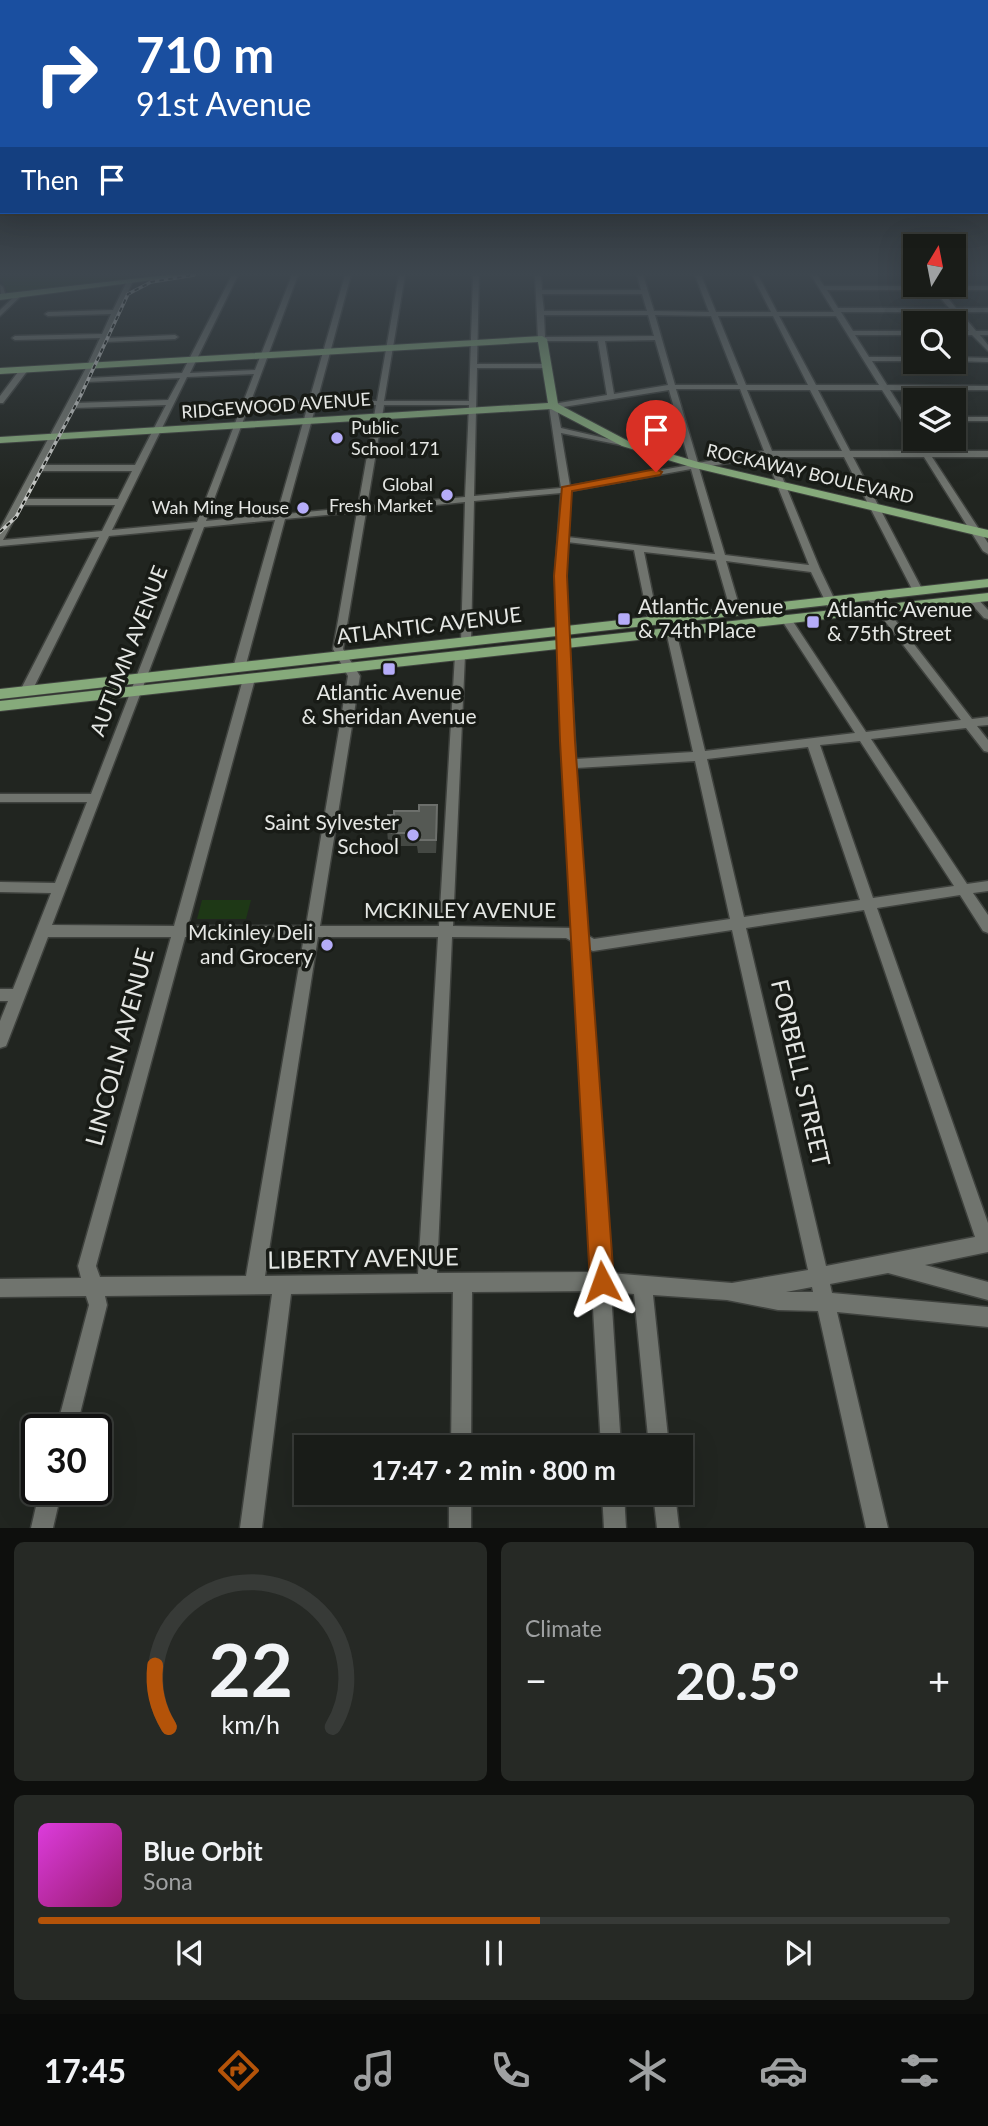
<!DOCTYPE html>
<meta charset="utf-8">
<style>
:root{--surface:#191c18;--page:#262925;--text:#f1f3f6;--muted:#9fa1a2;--line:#373a37;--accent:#b45309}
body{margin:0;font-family:Lato,sans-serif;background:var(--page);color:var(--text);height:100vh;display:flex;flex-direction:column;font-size:26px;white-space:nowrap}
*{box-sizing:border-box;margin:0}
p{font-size:23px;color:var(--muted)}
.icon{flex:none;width:38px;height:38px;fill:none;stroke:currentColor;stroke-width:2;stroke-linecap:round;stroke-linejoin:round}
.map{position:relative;height:1528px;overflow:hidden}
.side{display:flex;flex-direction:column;gap:14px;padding:14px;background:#0e0f0d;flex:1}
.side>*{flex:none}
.guide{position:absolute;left:0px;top:0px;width:989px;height:214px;box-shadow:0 7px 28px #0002,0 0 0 2px var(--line);background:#1a4fa0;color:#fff;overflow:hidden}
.needle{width:46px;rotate:10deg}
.tools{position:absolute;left:903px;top:234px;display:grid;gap:14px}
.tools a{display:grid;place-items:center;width:63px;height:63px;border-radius:0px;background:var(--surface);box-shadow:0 7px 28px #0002,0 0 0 2px var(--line);font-size:35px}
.speed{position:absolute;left:21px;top:1414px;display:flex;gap:14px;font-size:35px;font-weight:700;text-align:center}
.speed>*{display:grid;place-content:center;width:91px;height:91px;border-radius:50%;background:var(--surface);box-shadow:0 7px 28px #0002,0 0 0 2px var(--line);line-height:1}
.speed .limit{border:4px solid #111;border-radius:10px;background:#fff;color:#111}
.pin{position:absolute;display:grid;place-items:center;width:60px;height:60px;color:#fff;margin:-72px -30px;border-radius:50% 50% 50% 0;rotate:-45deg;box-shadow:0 0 7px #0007}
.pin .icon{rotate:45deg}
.me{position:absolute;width:77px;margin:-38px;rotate:356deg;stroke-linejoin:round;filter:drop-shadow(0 0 5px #0008)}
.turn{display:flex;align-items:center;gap:24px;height:147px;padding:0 21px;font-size:32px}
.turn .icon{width:91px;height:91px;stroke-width:2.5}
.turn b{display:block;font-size:49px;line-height:60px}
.then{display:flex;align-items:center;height:66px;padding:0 21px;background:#0003;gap:14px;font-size:26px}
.big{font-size:52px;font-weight:700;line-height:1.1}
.side .tile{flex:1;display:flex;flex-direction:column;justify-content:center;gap:10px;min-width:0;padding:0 24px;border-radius:10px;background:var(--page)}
.side .dial{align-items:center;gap:0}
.dial svg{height:182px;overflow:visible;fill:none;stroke:var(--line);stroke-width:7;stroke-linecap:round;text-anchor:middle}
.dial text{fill:var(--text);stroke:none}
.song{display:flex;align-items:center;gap:21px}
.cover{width:84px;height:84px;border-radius:10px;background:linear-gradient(135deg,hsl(300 70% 55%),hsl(320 70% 35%))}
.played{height:7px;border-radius:4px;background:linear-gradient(90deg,var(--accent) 55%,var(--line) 55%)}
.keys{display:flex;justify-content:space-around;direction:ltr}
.heat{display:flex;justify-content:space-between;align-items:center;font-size:38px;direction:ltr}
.side .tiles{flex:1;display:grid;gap:14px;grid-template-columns:1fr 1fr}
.tile:last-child{grid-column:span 2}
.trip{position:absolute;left:294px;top:1435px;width:399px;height:70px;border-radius:0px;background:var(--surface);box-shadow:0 7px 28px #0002,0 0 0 2px var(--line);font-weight:700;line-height:70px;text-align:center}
.dock{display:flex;height:112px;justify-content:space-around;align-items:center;background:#0a0b0a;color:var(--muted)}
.dock .icon{width:49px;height:49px}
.dock .on{color:var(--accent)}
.dock b{font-size:32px;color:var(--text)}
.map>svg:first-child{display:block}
.green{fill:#1e3816}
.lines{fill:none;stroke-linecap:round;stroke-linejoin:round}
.minor-casing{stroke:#3f423e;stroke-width:3}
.major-casing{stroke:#3f423e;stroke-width:2}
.minor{fill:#70746e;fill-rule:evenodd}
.major{fill:#86aa7b;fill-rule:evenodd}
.rail-casing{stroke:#c7c9c6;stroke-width:3.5}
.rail{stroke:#181b16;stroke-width:2;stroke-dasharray:4.5;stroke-linecap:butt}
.wall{fill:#444843}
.shaded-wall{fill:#2f332e}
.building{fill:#555954;stroke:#6c6f6b;stroke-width:2}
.route{fill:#b45309;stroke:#753606;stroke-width:2}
.poi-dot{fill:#b5acf8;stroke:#181b16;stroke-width:2.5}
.labels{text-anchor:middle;stroke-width:7;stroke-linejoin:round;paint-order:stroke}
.far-street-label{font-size:18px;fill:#e5e7e4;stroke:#181b16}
.far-poi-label{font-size:18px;fill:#e5e7e4;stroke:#181b16;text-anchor:end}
.poi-label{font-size:21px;fill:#e5e7e4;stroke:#181b16;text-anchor:start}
.street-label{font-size:21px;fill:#e5e7e4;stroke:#181b16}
.near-street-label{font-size:24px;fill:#e5e7e4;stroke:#181b16}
</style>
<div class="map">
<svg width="988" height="1528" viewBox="0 0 988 1528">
<rect width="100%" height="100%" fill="#212520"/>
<g class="green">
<polygon points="0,275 163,275 8,293"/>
<polygon points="202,900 251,900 246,919 197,919"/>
</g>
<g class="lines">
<g class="minor-casing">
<g id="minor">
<path d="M232,275H238L190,373L255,370L292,275H298L251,401H309L345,275H351L317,401H377L399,275H405L384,401H469L473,275H479L477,364H546L550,366L546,368H477L474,496L561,488L549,406L553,404L607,395L598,341H542L538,339L535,275H541L542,290H641L637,275H643L654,311L709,312L695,275H701L716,312H771L752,275H758L777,312H834L811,275H817L824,286H988V290H941L956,308H988V312H960L976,331H988V335H980L988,345V351L972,335H954V331H969L953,312H841L853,331H915V335H855L869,357H915V361H872L887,385L988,386V390H890L915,430V439H921L929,451H988V457H932L988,543V554L983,551L924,457H853L923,591L918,594L913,591L844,457H774L820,569L841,613L836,616L831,613L811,572L726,561L741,612L736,615L731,612L716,560L644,552L658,621L653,624L649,623L634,550L567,542L565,576L576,759L693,752L666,631L671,628L676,631L705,751L855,733L781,619L786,616L790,617L866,732L961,720L867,598V594H875L972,719L988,717V725L977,726L988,740V752L984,751L966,728L871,739L967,884L988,881V891L973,893L988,915V933L983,931L960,895L877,908L988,1223V1252L925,1265L988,1282V1300L888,1273L830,1284L832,1293L988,1307V1327L837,1312L888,1528H866L818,1311L778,1310L727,1300L653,1295L669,1447H649L634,1294L611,1292L621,1447H601L592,1291L472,1292L471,1447H451L453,1292L291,1294L262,1528H240L272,1294L105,1296L107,1305L76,1430H56L89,1305L86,1296L0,1297V1279L81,1278L78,1266L171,937H48L8,1041L6,1046L0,1048V1021L8,1001H0V989H13L51,893L0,892V882L55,883L87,802H0V794H91L194,528L109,536L32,691L26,695L22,694L20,691L99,537L0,546V529L86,368L100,338L15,340L12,338L15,336L102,334L111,314L48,316L45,314L48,312L113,310L127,281L130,279L133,281L107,338L175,335L178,337L175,339L105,342L89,378L182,373ZM827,290H934L949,308H838ZM542,294H642L647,311H544ZM544,315H648L654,336L545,337ZM655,315L711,316L738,385H675ZM718,316H773L808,385H746ZM779,316H836L879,385H816ZM655,340L668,385L614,394L605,341ZM254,374L197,522L112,530L187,377ZM180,378L168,400L75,403L86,382ZM676,389H740L764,451L698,463ZM669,390L690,465L570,486L561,433L626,446L630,444L561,428L557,408ZM747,390H810L842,451H772ZM818,390H882L921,451H850ZM166,405L135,465H43L73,408ZM249,405H308L277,514L206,521ZM316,405H376L358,507L286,514ZM384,405H469L465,497L367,506ZM763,457H766L809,565L725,555L699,468ZM691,469L715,554L567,537L570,491ZM40,471H132L118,499H25ZM561,493L555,576L563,764L573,928L453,926L465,655L460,652L455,655L439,926H320L360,676L343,649L366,512L465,502L461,642L466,645L471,642L474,501ZM22,505H115L102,531L3,540ZM357,512L333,649L348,676L306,926H188L255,679L249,676L243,679L174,926L52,925L204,527L275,520L233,668L239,671L245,668L285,519ZM860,741L954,886L873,898L820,745ZM808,747L860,900L744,917L707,759ZM695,761L730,919L594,939L587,935L576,768ZM864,910L975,1237L826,1266L746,928ZM732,930L808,1270L732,1283L610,1273L588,949L593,951ZM185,937H304L246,1276L100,1277L96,1266ZM318,937H438L418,1274L265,1276ZM452,937L566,938L573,942L591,1272L437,1273ZM812,1287L813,1292H786Z"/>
<polygon points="0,285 3,287 6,297 1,296"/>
<polygon points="18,293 23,294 0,316 0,310"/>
<polygon points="954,357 988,358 988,362 954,361"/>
<polygon points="21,368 28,370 3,403 0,403 0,396"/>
<rect x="954" y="417" width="34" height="4"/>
<polygon points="972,596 976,597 988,610 988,619 984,618 967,599"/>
<polygon points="40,1489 62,1489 53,1528 31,1528"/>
<rect x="449" y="1493" width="22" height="35"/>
<polygon points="602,1493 624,1493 626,1528 604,1528"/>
<polygon points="653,1493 675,1493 679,1528 657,1528"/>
</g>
</g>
<g class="major-casing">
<g id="major">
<polygon points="167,275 191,275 0,300 0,294"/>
<polygon points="542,336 547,339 558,404 630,442 698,462 988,530 988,538 691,467 622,446 551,409 0,443 0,437 548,403 538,342 0,374 0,368"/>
<polygon points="988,579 988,587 0,699 0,689"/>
<polygon points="988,593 988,601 0,711 0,701"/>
</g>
</g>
<use href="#minor" class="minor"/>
<use href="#major" class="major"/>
<g class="rail-casing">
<polyline id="rail" points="0,532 16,517 81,395 128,294 151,282 194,275"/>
</g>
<use href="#rail" class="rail"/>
</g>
<polygon class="wall" points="437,805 438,818 436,853 418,853 417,846 394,846 393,842 388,842 387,829 394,815 419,811"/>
<polygon class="shaded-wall" points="437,805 438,818 436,853 436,840"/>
<polygon class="building" points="419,805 437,805 436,840 417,840 417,833 392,833 393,829 387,829 388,815 394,815 394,811 419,811"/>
<linearGradient id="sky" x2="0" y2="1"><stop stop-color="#121412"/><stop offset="0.56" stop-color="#3d464e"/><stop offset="1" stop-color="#3d464e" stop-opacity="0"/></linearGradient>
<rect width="988" height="489" fill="url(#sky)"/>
<polygon class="route" points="656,469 662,472 660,475 572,491 567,576 575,741 614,1282 611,1290 602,1294 593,1290 590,1282 560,741 554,576 562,487"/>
<g class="poi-dot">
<circle cx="337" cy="438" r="7"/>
<circle cx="447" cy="495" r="7"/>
<circle cx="303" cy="508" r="7"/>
<rect x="617" y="612" width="14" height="14" rx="3.5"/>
<rect x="806" y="615" width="14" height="14" rx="3.5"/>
<rect x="382" y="662" width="14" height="14" rx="3.5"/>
<circle cx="413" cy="835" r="7"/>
<circle cx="327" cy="945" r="7"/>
</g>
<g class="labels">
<g class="far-street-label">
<text transform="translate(276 406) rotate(-4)" y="6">RIDGEWOOD AVENUE</text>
<text transform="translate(810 474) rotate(13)" y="6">ROCKAWAY BOULEVARD</text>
</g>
<g class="far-poi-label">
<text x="351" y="434" text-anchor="start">Public<tspan x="351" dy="21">School 171</tspan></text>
<text x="433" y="491">Global<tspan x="433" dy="21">Fresh Market</tspan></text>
<text x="289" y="514">Wah Ming House</text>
</g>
<g class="poi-label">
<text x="638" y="614">Atlantic Avenue<tspan x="638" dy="24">&amp; 74th Place</tspan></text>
<text x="827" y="617">Atlantic Avenue<tspan x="827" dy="24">&amp; 75th Street</tspan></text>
<text x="389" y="700" text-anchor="middle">Atlantic Avenue<tspan x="389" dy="24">&amp; Sheridan Avenue</tspan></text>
<text x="399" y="830" text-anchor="end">Saint Sylvester<tspan x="399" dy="24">School</tspan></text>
<text x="313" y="940" text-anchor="end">Mckinley Deli<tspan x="313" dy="24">and Grocery</tspan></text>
</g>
<g class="street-label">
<text transform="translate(429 626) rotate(-7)" y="7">ATLANTIC AVENUE</text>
<text transform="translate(129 651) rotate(-69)" y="7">AUTUMN AVENUE</text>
<text x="460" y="918">MCKINLEY AVENUE</text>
</g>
<g class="near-street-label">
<text transform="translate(120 1047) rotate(-75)" y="8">LINCOLN AVENUE</text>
<text transform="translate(800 1073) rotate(77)" y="8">FORBELL STREET</text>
<text transform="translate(363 1259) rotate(-1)" y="8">LIBERTY AVENUE</text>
</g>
</g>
</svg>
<div class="tools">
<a><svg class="needle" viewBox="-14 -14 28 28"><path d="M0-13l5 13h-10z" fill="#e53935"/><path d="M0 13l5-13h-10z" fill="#9fa1a2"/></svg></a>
<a><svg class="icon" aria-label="search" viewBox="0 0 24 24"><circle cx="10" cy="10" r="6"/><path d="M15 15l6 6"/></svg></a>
<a><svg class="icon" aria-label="layers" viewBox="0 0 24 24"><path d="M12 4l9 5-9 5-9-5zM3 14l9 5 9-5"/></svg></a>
</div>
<div class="speed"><div class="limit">30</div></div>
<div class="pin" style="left:656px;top:472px;background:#d93025"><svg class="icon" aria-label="arrive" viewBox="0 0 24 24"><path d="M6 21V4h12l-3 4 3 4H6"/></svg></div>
<svg class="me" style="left:602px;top:1282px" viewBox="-20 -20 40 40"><path d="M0-17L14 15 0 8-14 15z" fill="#b45309" stroke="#fff" stroke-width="4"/></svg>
<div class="trip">17:47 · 2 min · 800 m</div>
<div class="guide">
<div class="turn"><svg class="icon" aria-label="right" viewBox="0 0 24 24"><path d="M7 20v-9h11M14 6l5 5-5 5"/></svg><div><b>710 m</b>91st Avenue</div></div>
<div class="then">Then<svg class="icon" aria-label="arrive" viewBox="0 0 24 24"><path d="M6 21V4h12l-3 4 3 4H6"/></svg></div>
</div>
</div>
<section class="side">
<div class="tiles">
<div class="tile dial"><svg viewBox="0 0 100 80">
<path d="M14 69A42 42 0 1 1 86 69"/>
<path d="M14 69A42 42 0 0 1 8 42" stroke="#b45309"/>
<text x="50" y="56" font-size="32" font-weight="700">22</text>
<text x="50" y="72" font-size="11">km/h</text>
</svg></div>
<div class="tile"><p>Climate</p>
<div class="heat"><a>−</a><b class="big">20.5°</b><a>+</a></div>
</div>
<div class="tile">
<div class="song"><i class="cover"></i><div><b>Blue Orbit</b><p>Sona</p></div></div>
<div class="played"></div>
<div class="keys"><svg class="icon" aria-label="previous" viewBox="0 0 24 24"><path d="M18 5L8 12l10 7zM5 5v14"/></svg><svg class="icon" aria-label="pause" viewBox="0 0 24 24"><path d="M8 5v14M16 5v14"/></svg><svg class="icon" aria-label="next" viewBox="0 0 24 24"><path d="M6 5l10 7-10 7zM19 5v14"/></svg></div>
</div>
</div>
</section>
<nav class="dock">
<b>17:45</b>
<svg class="icon on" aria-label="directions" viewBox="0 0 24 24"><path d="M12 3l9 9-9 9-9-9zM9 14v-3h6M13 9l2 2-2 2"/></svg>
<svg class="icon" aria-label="music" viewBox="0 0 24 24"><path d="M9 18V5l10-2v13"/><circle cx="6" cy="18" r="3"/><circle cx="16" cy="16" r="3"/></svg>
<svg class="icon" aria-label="phone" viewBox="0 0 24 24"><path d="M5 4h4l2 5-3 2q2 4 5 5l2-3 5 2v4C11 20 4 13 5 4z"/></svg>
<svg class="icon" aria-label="climate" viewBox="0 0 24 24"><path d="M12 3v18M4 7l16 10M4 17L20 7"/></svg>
<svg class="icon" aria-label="car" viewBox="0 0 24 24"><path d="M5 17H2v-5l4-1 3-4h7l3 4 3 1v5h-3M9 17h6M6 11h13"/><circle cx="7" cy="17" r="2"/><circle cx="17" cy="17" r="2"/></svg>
<svg class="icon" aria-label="filters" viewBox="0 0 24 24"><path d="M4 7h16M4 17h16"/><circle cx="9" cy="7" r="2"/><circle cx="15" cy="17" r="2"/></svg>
</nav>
